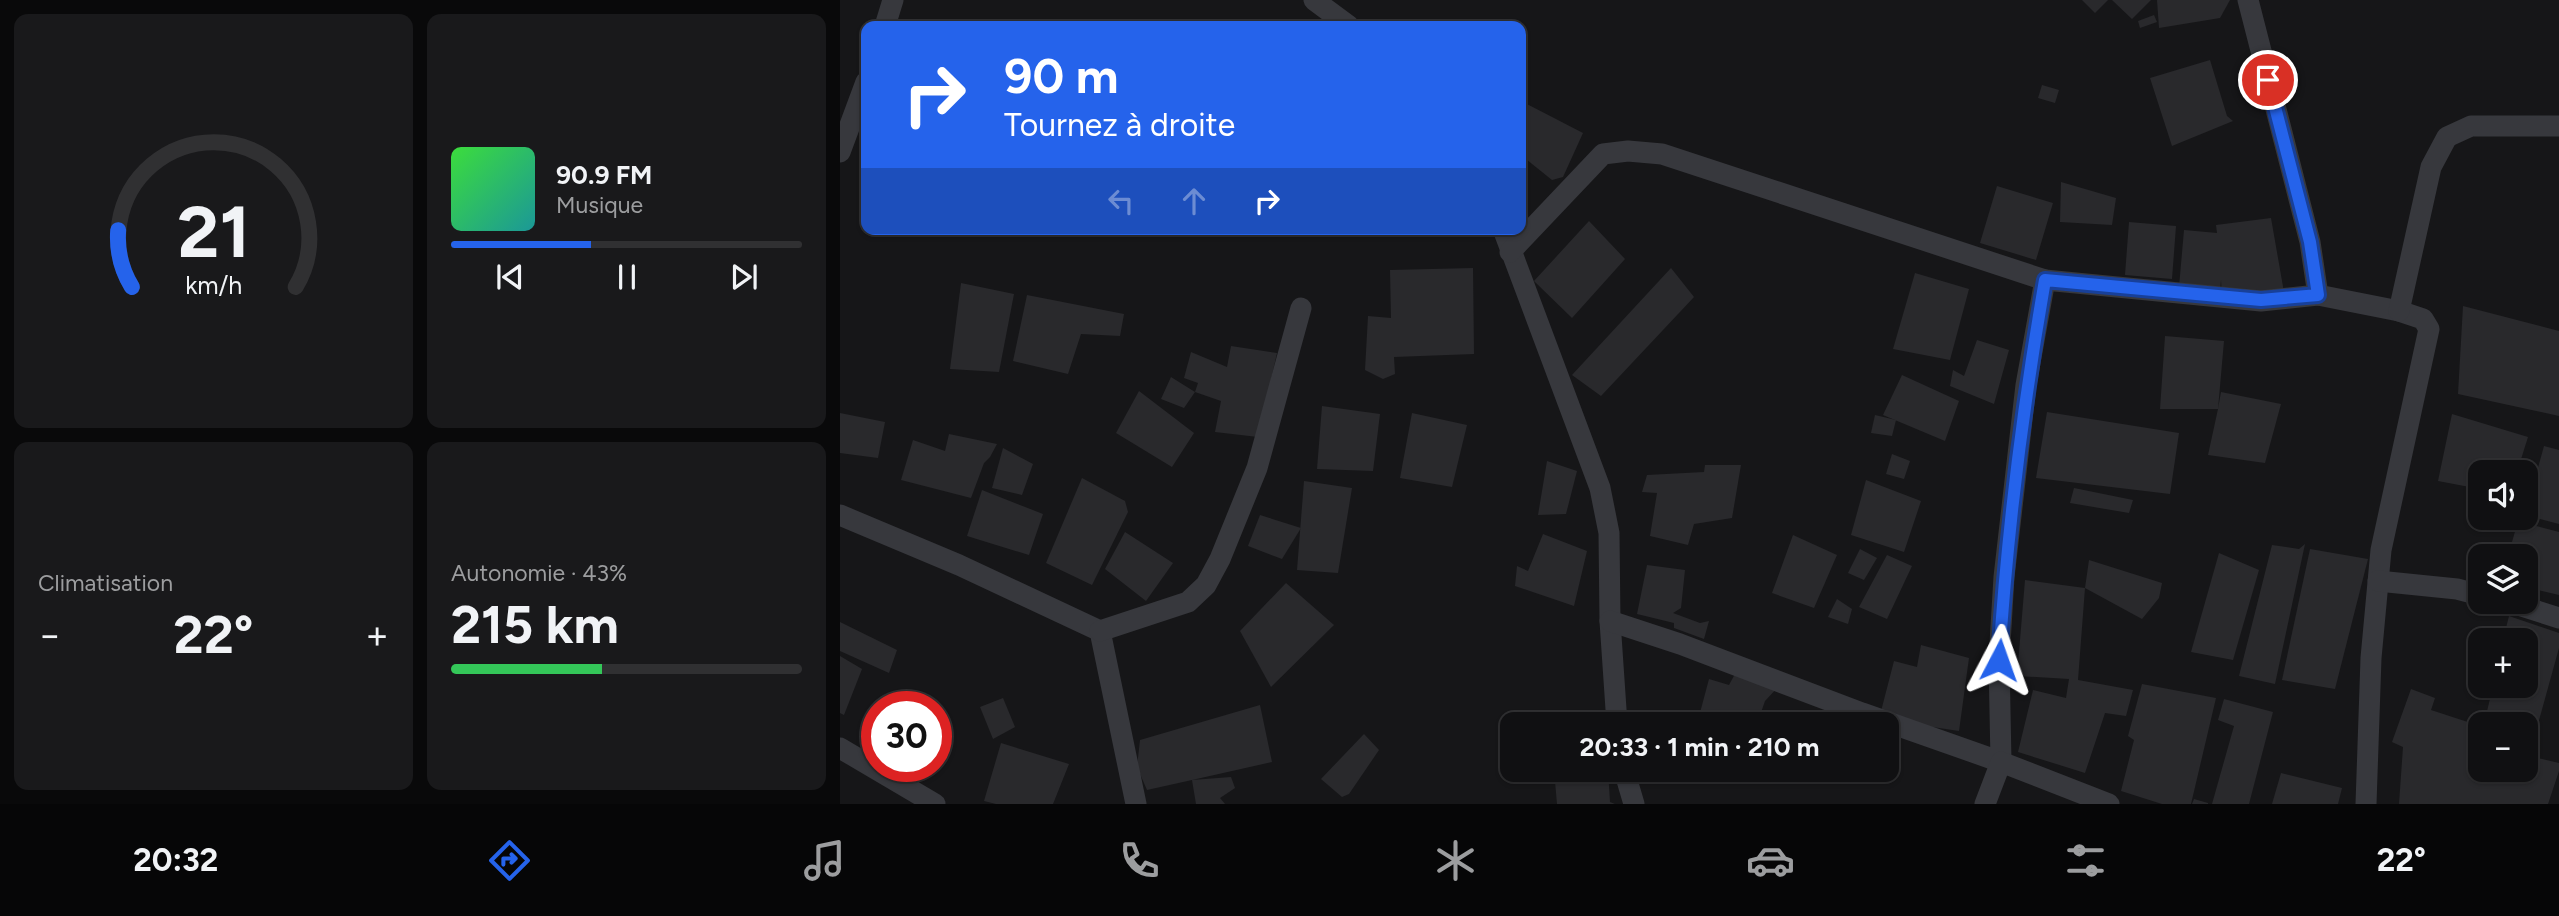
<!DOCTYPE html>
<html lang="fr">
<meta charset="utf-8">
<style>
:root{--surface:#101012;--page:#19191b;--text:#f1f3f6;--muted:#9c9d9f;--line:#303032;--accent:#2563eb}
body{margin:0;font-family:Figtree,sans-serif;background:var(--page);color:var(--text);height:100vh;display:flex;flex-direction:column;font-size:26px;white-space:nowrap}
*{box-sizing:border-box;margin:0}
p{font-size:23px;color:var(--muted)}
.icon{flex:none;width:38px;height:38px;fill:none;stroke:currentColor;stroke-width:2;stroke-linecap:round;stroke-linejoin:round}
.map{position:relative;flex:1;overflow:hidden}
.panel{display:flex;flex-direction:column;gap:14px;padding:14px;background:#09090a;width:840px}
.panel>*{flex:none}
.banner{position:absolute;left:21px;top:21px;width:665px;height:214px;border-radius:14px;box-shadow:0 2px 5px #0004,0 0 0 2px var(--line);background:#2563eb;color:#fff;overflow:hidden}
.buttons{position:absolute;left:1628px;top:460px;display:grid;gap:14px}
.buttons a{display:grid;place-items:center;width:70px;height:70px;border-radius:14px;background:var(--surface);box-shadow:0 2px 5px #0004,0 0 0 2px var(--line);font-size:35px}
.speed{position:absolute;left:21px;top:691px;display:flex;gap:14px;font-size:35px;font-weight:700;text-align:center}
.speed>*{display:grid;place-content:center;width:91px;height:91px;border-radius:50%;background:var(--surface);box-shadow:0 2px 5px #0004,0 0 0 2px var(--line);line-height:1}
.speed .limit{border:10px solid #d22;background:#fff;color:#111}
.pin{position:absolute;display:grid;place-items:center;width:60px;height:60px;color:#fff;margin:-30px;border:4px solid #fff;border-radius:50%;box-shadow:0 2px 7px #0007}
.me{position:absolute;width:77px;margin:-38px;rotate:4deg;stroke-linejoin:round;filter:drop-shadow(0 0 5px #0008)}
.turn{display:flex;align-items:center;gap:24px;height:147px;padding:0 28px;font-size:32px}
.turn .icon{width:91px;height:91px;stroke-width:2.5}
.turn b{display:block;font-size:49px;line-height:60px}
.lanes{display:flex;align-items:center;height:66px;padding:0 28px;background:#0003;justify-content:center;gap:35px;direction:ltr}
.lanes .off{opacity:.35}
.big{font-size:52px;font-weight:700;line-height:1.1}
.panel .widget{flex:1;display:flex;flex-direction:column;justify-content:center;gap:10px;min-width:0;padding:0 24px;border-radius:14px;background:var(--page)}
.panel .dial{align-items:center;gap:0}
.dial svg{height:182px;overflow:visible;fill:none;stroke:var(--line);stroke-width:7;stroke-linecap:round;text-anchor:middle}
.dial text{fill:var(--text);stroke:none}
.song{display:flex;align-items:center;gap:21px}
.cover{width:84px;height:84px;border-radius:10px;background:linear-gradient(135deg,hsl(120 70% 55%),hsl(180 70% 35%))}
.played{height:7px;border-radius:4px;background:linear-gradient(90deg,var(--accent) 40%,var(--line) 40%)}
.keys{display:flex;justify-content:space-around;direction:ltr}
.heat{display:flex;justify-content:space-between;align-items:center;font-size:38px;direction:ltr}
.charge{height:10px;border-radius:5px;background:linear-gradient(90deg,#34c759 43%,var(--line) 0)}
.panel .tiles{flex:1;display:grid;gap:14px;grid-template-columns:repeat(2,1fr)}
.trip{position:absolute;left:660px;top:712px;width:399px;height:70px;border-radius:14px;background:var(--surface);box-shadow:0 2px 5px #0004,0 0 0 2px var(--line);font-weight:700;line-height:70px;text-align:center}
.tabs{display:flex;height:112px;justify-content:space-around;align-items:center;background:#060607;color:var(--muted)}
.tabs .icon{width:49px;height:49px}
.tabs .selected{color:var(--accent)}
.tabs b{font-size:32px;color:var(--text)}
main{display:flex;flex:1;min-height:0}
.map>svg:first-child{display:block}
.building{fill:#29292c}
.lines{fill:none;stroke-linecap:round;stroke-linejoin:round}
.minor{stroke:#37383d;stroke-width:21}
.route-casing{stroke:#184099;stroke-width:18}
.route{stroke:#2563eb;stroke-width:12}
</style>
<main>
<section class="panel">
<div class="tiles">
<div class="widget dial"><svg viewBox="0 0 100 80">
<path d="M14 69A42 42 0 1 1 86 69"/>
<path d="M14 69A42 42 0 0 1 8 44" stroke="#2563eb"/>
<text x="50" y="56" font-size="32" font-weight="700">21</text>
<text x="50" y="72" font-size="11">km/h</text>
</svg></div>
<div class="widget">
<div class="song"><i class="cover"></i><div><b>90.9 FM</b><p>Musique</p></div></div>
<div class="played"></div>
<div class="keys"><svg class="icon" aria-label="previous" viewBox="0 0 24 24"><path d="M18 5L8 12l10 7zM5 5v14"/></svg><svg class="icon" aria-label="pause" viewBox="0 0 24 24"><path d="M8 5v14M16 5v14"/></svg><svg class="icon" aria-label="next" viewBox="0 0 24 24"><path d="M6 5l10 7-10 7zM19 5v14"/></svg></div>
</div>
<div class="widget"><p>Climatisation</p>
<div class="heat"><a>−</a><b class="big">22°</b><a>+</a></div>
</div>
<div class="widget"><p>Autonomie · 43%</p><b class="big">215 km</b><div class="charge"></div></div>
</div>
</section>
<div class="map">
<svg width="1719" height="804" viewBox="0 0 1719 804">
<rect width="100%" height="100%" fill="#161618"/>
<g class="building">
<polygon points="1242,0 1268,0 1255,13"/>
<polygon points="1272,0 1311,0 1292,19"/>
<polygon points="1317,0 1390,0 1380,18 1319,28"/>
<polygon points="1314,15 1317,22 1300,28 1298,21"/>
<polygon points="1370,60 1387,116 1393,121 1332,146 1310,78"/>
<polygon points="1202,85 1219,90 1215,103 1198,98"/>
<polygon points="681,101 743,133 723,177 712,180 681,155"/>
<polygon points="1221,182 1276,198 1272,225 1220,222"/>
<polygon points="1157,186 1213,203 1196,260 1140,243"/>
<polygon points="1431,218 1445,298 1382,296 1381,280 1380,291 1339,287 1344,230 1377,233 1376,225"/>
<polygon points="749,221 785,259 732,318 694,281"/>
<polygon points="1289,222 1336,226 1332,279 1285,275"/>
<polygon points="633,268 634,354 554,357 555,374 543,379 525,370 528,316 551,318 550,270"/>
<polygon points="831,268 854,297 761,396 732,375"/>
<polygon points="1075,273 1129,289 1110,360 1053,349"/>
<polygon points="121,283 174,294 159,372 110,369"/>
<polygon points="187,295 284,314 280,336 241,334 228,374 173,361"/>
<polygon points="1623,306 1719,331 1719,416 1618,394"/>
<polygon points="1325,336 1384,341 1378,409 1381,392 1441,404 1425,463 1368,455 1378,409 1320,409"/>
<polygon points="1137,340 1169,350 1154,404 1110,386 1113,370 1124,376"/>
<polygon points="391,346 437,353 418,437 375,432 381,401 355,392 344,408 321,399 331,377 355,392 358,383 344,378 351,352 387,367"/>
<polygon points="1062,375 1119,401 1105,441 1043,415"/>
<polygon points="299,391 354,433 332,467 276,433"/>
<polygon points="482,406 540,414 533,471 477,469"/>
<polygon points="1207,412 1339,433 1330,494 1196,478"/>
<polygon points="0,413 45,422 38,458 0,453"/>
<polygon points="572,413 627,425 612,487 560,478"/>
<polygon points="1612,414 1688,437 1677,472 1640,472 1640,489 1598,481"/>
<polygon points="1035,415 1056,420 1052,436 1031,433"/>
<polygon points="109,434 157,444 150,457 144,463 131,498 61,480 73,440 105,451"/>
<polygon points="1704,446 1719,450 1719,524 1685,515"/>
<polygon points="163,448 193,464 182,495 152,488"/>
<polygon points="1052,454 1070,461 1064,479 1046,474"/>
<polygon points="707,461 737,471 726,514 698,515"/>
<polygon points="865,465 901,465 892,518 854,524 848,545 810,536 817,493 802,492 807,475 864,472"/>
<polygon points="242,478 285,501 288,512 252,585 206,563"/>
<polygon points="1026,480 1081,501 1064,552 1011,535"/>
<polygon points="464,481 512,488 498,573 457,570"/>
<polygon points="1234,488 1293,500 1289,513 1230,503"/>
<polygon points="142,490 203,514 189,555 127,536"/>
<polygon points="420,515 461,528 442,559 408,546"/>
<polygon points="1678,521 1719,532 1719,595 1685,587 1685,556 1668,556"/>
<polygon points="285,532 333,563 306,601 265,569"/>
<polygon points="703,534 747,551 734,606 675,586 677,566 688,571"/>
<polygon points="953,535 997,555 974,608 932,593"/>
<polygon points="1465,544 1435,684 1399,676 1432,545 1459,549"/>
<polygon points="1020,549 1037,558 1024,580 1008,573"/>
<polygon points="1470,549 1528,559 1495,689 1442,680"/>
<polygon points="1379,553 1419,570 1393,660 1351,652"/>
<polygon points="1047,555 1072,566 1047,619 1019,607"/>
<polygon points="1249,560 1322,583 1319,598 1302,619 1245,588"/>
<polygon points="807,565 845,570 841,608 833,613 860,623 869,621 864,639 834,628 834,623 797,614"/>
<polygon points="1185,580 1245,588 1238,680 1293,690 1286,716 1265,713 1245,773 1178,752 1193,690 1226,698 1229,679 1177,676"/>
<polygon points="446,583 494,625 431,687 400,631"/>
<polygon points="997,599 1012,609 1008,624 988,617"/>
<polygon points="1669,616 1719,633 1719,648 1693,742 1685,740 1685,724 1644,724 1653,686 1685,686 1685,640 1663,640"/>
<polygon points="0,622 57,650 49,673 0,651"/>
<polygon points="1081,645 1129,658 1119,731 1039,719 1054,661 1077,667"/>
<polygon points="0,656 22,669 4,715 0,713"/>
<polygon points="895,674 938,687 925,701 917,724 857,724 869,679 889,685"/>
<polygon points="1302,684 1376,698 1351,804 1322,804 1281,791 1294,740 1288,736"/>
<polygon points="1571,689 1595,698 1591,710 1640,726 1640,770 1685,770 1685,755 1719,763 1719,771 1708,804 1559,804 1563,747 1552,742"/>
<polygon points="163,698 175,727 153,739 140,707"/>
<polygon points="1384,699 1433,712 1409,804 1372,804 1394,726 1378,720"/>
<polygon points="420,705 432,762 352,780 391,777 395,788 380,798 385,804 356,804 352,780 307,790 297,767 300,740"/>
<polygon points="524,734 539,750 509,794 502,797 481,779"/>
<polygon points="161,743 229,764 213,804 156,804 144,801"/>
<polygon points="714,770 768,770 770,802 775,804 717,804"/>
<polygon points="817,770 850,770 841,782"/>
<polygon points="1441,773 1502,788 1498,804 1432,804"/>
<polygon points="1354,799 1368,803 1368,804 1352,804"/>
</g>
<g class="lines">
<g class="minor">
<polyline points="474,0 509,26"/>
<polyline points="1408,0 1470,242 1478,295 1559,311 1583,319 1589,329 1541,550 1531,658 1526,804"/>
<polyline points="45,26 53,0"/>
<polyline points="0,152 26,82"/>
<polyline points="663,229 760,488 769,533 770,621 777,724"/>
<polyline points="670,252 763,154 788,151 822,154 1205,280"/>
<polyline points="1559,311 1591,167 1607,137 1631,126 1719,126"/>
<polyline points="0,515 119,565 260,631 296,804"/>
<polyline points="1538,581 1617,589 1640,595"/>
<polyline points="1669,602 1719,618"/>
<polyline points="770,621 840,644 1022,713 1161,762 1159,660 1164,577 1186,385 1205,280 1421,301 1478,295"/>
<polyline points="260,631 348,602 366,585 380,559 417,468 461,308"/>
<polyline points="0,748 95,804"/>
<polyline points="784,770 794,804"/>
<polyline points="1145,804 1161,762 1269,804"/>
</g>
</g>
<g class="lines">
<g class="route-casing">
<path id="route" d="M1159,660C1167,533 1183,406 1205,280L1421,300L1478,295L1470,242L1428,80"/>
</g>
<use href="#route" class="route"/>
</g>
</svg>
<div class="buttons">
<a><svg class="icon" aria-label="sound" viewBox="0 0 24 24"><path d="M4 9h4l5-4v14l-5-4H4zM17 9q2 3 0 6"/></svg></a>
<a><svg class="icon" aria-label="layers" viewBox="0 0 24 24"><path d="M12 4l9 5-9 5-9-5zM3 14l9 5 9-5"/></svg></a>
<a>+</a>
<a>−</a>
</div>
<div class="speed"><div class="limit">30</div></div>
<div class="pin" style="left:1428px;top:80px;background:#d93025"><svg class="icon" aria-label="arrive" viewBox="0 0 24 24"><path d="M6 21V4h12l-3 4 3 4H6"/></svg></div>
<svg class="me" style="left:1159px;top:660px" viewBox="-20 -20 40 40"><path d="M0-17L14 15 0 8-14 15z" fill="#2563eb" stroke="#fff" stroke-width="4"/></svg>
<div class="trip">20:33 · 1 min · 210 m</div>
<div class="banner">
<div class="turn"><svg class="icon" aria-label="right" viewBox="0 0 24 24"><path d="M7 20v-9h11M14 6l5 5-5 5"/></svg><div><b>90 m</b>Tournez à droite</div></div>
<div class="lanes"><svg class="icon off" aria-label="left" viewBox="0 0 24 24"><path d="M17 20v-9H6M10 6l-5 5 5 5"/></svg><svg class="icon off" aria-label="ahead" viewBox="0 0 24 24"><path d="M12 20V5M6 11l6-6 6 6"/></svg><svg class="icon" aria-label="right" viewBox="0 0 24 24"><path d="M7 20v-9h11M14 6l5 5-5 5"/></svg></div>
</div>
</div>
</main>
<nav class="tabs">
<b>20:32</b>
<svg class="icon selected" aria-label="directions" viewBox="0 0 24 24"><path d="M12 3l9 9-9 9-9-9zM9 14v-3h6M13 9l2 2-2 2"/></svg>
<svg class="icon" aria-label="music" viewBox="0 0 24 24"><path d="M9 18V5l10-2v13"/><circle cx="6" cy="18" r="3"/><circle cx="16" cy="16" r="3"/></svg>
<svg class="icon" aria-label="phone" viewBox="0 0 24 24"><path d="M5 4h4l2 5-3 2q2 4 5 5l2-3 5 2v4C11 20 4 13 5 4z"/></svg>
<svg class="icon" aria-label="climate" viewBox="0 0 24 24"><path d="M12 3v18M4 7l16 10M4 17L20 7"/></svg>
<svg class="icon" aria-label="car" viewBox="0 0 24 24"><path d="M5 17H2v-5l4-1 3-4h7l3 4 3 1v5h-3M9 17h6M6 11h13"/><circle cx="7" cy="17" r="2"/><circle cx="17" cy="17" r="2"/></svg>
<svg class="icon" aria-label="filters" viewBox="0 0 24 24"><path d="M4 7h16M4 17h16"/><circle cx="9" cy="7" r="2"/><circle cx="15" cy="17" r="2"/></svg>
<b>22°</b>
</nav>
